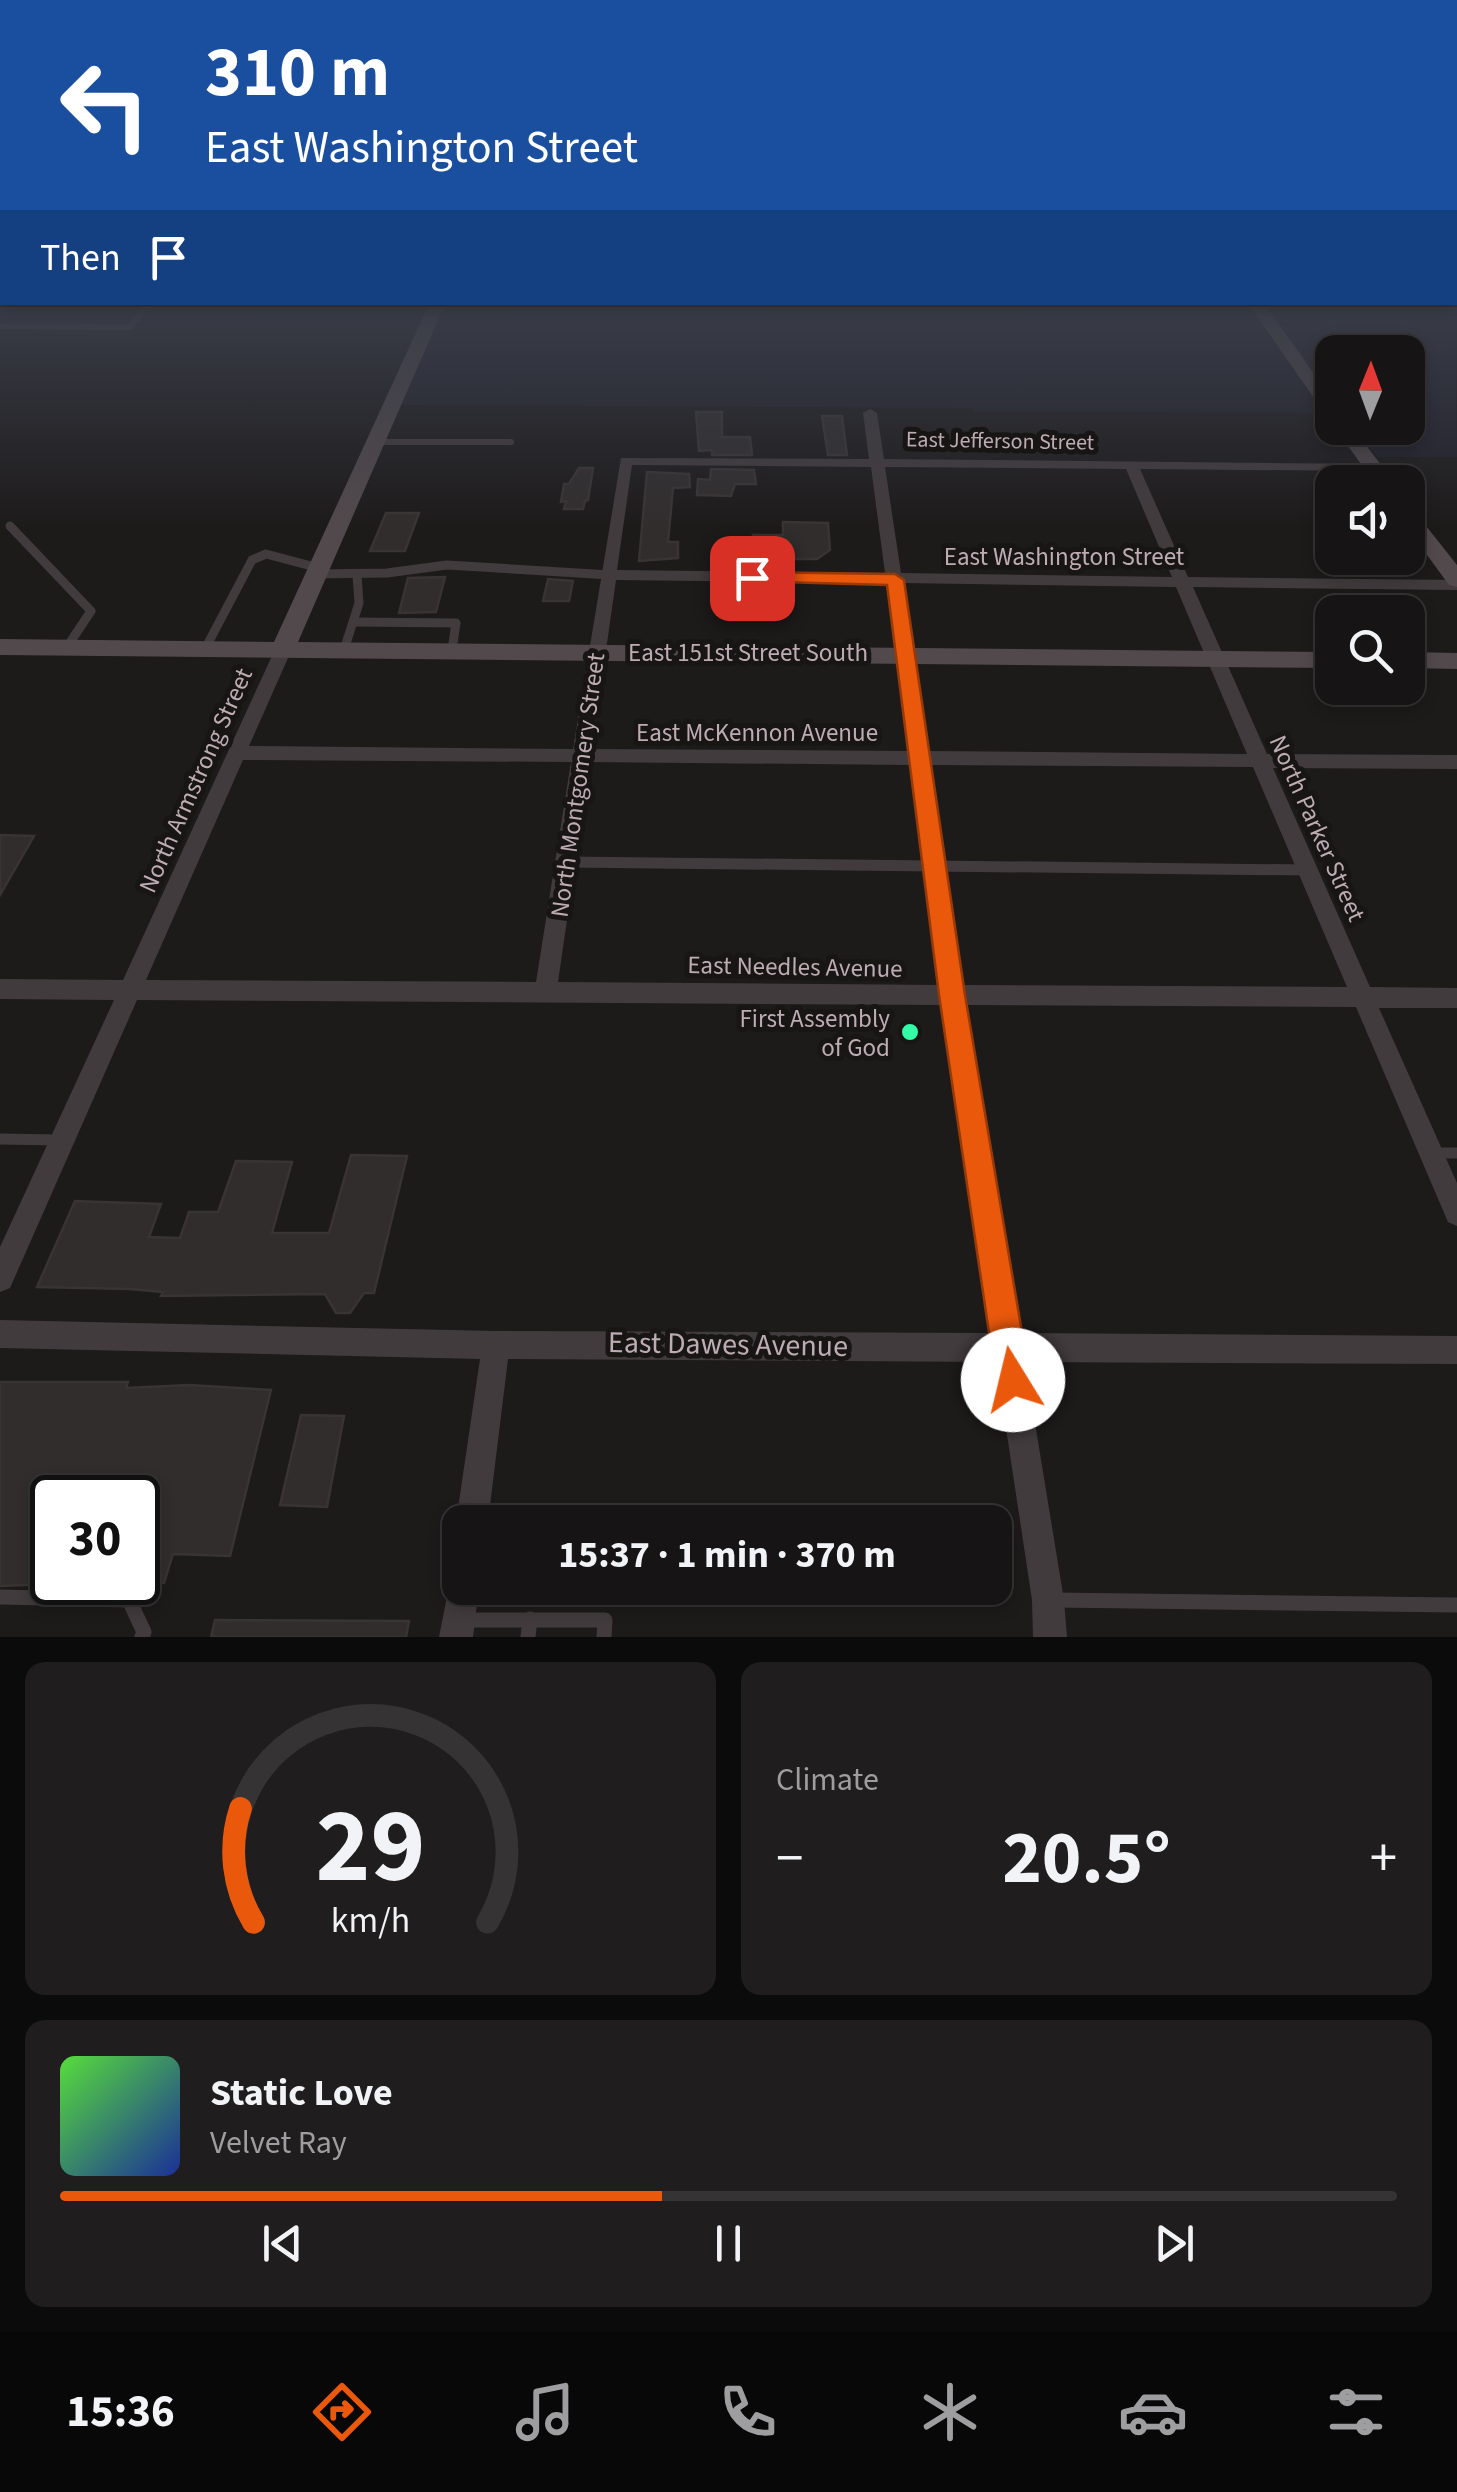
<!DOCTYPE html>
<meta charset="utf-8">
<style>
:root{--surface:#161414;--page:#1f1d1d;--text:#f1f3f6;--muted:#9e9ea0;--line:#353334;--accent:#ea580c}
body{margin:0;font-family:"Source Sans 3",sans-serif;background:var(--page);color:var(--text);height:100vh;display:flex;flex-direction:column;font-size:38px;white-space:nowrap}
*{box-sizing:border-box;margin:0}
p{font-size:32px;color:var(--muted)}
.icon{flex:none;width:55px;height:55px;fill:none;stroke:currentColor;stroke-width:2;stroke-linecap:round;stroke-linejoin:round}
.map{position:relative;height:1637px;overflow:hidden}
.panel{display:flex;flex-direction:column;gap:25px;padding:25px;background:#0c0b0b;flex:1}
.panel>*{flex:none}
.top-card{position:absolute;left:0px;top:0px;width:1458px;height:305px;box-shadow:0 5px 15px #0003,0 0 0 2px var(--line);background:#1a4fa0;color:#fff;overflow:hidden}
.needle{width:65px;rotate:1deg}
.fabs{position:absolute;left:1315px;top:335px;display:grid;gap:20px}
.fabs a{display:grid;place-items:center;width:110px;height:110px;border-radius:20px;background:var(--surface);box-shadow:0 5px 15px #0003,0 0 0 2px var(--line);font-size:50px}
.speed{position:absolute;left:30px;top:1475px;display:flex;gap:20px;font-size:50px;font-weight:700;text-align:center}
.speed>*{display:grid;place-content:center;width:130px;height:130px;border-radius:50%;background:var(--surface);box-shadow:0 5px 15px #0003,0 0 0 2px var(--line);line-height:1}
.speed .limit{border:5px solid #111;border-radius:15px;background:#fff;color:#111}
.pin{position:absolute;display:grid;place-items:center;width:85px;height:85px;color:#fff;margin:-42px;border-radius:20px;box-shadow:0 5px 15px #0006}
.me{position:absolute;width:110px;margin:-55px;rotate:351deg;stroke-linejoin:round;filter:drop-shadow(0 0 8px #0008)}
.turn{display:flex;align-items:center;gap:35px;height:210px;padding:0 40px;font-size:45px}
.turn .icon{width:130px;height:130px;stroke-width:2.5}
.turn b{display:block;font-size:70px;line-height:85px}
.then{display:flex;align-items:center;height:95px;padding:0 40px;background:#0003;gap:20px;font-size:38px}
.big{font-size:75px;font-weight:700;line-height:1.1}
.panel .widget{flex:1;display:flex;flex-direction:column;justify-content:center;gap:15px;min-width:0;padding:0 35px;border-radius:20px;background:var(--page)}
.panel .dial{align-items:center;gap:0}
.dial svg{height:260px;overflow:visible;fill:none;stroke:var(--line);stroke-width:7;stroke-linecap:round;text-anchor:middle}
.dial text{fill:var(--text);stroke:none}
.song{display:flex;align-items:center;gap:30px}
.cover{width:120px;height:120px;border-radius:15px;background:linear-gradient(135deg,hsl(110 70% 55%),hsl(230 70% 35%))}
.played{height:10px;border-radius:5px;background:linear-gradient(90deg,var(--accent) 45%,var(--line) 45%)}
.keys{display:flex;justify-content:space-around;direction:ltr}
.heat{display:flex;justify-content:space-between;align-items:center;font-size:55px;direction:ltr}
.panel .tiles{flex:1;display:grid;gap:25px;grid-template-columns:1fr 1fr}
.widget:last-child{grid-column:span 2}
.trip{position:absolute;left:442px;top:1505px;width:570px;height:100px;border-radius:20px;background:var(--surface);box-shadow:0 5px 15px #0003,0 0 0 2px var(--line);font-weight:700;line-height:100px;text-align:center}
.tabs{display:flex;height:160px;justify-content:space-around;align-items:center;background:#090808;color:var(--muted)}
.tabs .icon{width:70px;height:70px}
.tabs .active{color:var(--accent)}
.tabs b{font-size:45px;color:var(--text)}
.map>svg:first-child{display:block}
.green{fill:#201f28}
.building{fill:#312d2d;stroke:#393434;stroke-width:2.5}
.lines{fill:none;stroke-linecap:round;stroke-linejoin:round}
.lane-far3{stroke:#423b3d;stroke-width:6}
.lane-far2{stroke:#423b3d;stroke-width:9}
.lane-far1{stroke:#423b3d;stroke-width:11}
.lane{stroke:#423b3d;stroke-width:15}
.street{fill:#423b3d;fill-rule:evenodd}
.secondary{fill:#52494c;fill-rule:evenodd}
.route{fill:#ea580c;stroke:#983908;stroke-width:2.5}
.poi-dot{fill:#32fca6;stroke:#181515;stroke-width:4}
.labels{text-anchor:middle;stroke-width:10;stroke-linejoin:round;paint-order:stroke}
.far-street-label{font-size:22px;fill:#bdacb3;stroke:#181515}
.street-label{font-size:25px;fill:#bdacb3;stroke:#181515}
.poi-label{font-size:25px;fill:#bdacb3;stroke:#181515;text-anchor:end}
.near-street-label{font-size:30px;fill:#bdacb3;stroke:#181515}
</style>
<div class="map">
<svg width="1457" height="1637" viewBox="0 0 1457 1637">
<rect width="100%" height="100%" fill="#1d1a1a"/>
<polygon class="green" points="1455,300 1457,457 1379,457 1349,428 1408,428 1408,352 1332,352 1332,413 974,412 972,408 400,405 442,303"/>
<g class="building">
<polygon points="696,412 722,412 722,437 750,437 752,455 712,455 712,450 699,451"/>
<polygon points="822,416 842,416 847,455 828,455"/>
<polygon points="579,468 593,468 588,500 585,501 583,509 564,509 566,501 561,502 564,484 569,484"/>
<polygon points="711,469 754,470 756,484 735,484 731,496 697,495 698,479 710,480"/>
<polygon points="647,472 689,474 690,487 673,488 668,542 678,542 678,558 639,561"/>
<polygon points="386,513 419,513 405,551 370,551"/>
<polygon points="783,522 828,523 830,550 817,559 753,559 753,535 783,535"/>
<polygon points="445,577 436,612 399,613 408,578"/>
<polygon points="548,579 573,581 569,601 543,601"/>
<polygon points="0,835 34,836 0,895"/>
<polygon points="351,1155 407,1156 374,1293 364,1293 350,1313 336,1313 325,1294 161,1296 163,1292 130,1289 37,1287 75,1201 161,1204 149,1237 180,1238 189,1212 218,1212 236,1161 292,1162 272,1233 329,1233"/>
<polygon points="0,1382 128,1382 126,1388 189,1385 271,1390 230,1556 173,1554 164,1583 138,1582 138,1498 52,1498 52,1584 0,1586"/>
<polygon points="301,1415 344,1416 327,1507 280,1505"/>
<polygon points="215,1620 409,1621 406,1637 211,1637"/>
</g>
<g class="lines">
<g class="lane-far3">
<polyline points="0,326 130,327 151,302"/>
<polyline points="376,442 511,442"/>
</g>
<g class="lane-far2">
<polyline points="10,526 91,611 67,647"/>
<polyline points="317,574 387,573 447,565 610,575"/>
<polyline points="355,622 456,623 452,650"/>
<polyline points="205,649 252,560 266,554 319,568"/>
<polyline points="344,650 359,603 357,575"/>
</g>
<g class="lane-far1">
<polyline points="567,862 1306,870"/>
<polyline points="0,1139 59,1140"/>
<polyline points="1431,1153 1457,1153"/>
</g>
<g class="lane">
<polyline points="0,1597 129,1600 144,1632 142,1637"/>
<polyline points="1054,1600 1457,1605"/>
<polyline points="465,1620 605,1620 604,1637"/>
<polyline points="528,1637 530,1619"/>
</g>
<g class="street">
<path d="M870,409L877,413L884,459L1378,464V470L1373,471L1140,469L1188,577L1457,580V590L1193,587L1267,754L1457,755V769L1273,768L1370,987L1457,988V1008H1379L1457,1183V1226L1448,1222L1356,1007L965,1005L1020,1333L1457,1336V1364L1025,1362L1064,1600L1067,1637H1033L1032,1600L996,1362L508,1359L488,1522H460V1531L456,1522L480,1359L0,1348V1320L496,1331L991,1333L942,1005L137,1000L10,1288L0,1292V1247L114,1000L0,999V979L123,980L277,645H289L292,649L249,746L573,749L621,458L869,459L863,413ZM632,465L871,467L885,573L617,570ZM885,467L1126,469L1172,577L901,573ZM616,580L886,583L908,751L592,749ZM902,583L1176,587L1247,754L927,751ZM243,760L571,762L536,982L146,980ZM590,762L910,765L939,985L558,982ZM929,765L1253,767L1347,987L962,985Z"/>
<polygon points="460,1573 460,1588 479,1588 473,1637 439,1637 451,1576"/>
</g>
<g class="secondary">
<polygon points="430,302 446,302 298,642 1332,652 1332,668 0,655 0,639 274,642"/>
<polygon points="1247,302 1263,302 1332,399 1332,416 1326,415"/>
<polygon points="1335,428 1353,428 1394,482 1374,482"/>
<polygon points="1408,510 1415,512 1457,565 1457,587 1449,585 1408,529"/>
<polygon points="1408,652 1457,653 1457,669 1408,668"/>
</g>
</g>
<linearGradient id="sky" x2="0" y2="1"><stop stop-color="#100e0e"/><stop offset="0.57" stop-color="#3a3e49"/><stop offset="1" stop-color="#3a3e49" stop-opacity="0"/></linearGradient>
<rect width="1457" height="529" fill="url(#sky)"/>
<polygon class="route" points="752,572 895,574 904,580 965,995 1030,1380 1025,1391 1013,1396 1001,1391 996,1380 939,995 887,585 746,581 743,578"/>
<circle class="poi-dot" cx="910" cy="1032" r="10"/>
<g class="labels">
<g class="far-street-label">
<text transform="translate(1000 440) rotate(1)" y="8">East Jefferson Street</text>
</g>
<g class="street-label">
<text x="1064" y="565">East Washington Street</text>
<text x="748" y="661">East 151st Street South</text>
<text x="757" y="741">East McKennon Avenue</text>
<text transform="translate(195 780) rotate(-66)" y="9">North Armstrong Street</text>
<text transform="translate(577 785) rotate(-82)" y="9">North Montgomery Street</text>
<text transform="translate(1318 828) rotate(66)" y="9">North Parker Street</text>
<text transform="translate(795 966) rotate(1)" y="9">East Needles Avenue</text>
</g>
<g class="poi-label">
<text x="890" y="1027">First Assembly<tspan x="890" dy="29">of God</tspan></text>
</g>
<g class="near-street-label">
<text transform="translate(728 1344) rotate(1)" y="10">East Dawes Avenue</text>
</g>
</g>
</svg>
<div class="fabs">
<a><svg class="needle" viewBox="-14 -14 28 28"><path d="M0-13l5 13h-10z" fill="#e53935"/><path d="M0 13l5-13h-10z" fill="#9e9ea0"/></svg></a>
<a><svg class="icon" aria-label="sound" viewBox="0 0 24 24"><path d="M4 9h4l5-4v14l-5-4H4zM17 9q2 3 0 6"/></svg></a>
<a><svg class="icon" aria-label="search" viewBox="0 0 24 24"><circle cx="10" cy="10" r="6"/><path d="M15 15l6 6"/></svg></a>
</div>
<div class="speed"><div class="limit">30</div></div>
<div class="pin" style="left:752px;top:578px;background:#d93025"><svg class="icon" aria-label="arrive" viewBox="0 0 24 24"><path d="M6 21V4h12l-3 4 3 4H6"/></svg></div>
<svg class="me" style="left:1013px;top:1380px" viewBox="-20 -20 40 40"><circle r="19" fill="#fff"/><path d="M0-13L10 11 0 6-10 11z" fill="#ea580c"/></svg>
<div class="trip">15:37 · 1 min · 370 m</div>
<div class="top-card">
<div class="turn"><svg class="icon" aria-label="left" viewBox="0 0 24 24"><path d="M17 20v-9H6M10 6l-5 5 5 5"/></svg><div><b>310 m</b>East Washington Street</div></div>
<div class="then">Then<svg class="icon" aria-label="arrive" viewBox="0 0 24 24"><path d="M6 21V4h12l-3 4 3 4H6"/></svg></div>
</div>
</div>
<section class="panel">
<div class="tiles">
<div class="widget dial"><svg viewBox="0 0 100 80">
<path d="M14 69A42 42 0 1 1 86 69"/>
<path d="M14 69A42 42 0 0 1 10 34" stroke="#ea580c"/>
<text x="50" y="56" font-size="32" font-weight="700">29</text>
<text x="50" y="72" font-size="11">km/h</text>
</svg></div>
<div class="widget"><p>Climate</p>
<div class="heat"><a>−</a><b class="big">20.5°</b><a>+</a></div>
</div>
<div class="widget">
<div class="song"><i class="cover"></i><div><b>Static Love</b><p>Velvet Ray</p></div></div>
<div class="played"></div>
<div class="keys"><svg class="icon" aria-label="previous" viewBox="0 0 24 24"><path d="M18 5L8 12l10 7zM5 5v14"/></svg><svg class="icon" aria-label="pause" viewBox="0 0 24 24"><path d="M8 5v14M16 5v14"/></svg><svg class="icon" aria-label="next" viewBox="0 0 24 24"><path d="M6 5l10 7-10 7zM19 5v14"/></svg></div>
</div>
</div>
</section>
<nav class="tabs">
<b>15:36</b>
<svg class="icon active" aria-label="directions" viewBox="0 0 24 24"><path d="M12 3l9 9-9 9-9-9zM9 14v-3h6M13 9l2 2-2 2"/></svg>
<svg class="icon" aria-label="music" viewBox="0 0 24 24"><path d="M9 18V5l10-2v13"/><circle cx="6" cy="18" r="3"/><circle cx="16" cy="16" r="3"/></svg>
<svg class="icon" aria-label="phone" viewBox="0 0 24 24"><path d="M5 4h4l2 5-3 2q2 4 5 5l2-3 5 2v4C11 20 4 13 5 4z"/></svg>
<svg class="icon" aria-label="climate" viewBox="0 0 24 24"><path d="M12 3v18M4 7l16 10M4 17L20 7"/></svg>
<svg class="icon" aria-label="car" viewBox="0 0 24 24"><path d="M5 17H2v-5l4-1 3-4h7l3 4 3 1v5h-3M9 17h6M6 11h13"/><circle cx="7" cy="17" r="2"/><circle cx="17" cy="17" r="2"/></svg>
<svg class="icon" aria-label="filters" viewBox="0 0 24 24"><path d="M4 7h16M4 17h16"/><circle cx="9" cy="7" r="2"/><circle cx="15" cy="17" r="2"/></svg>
</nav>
